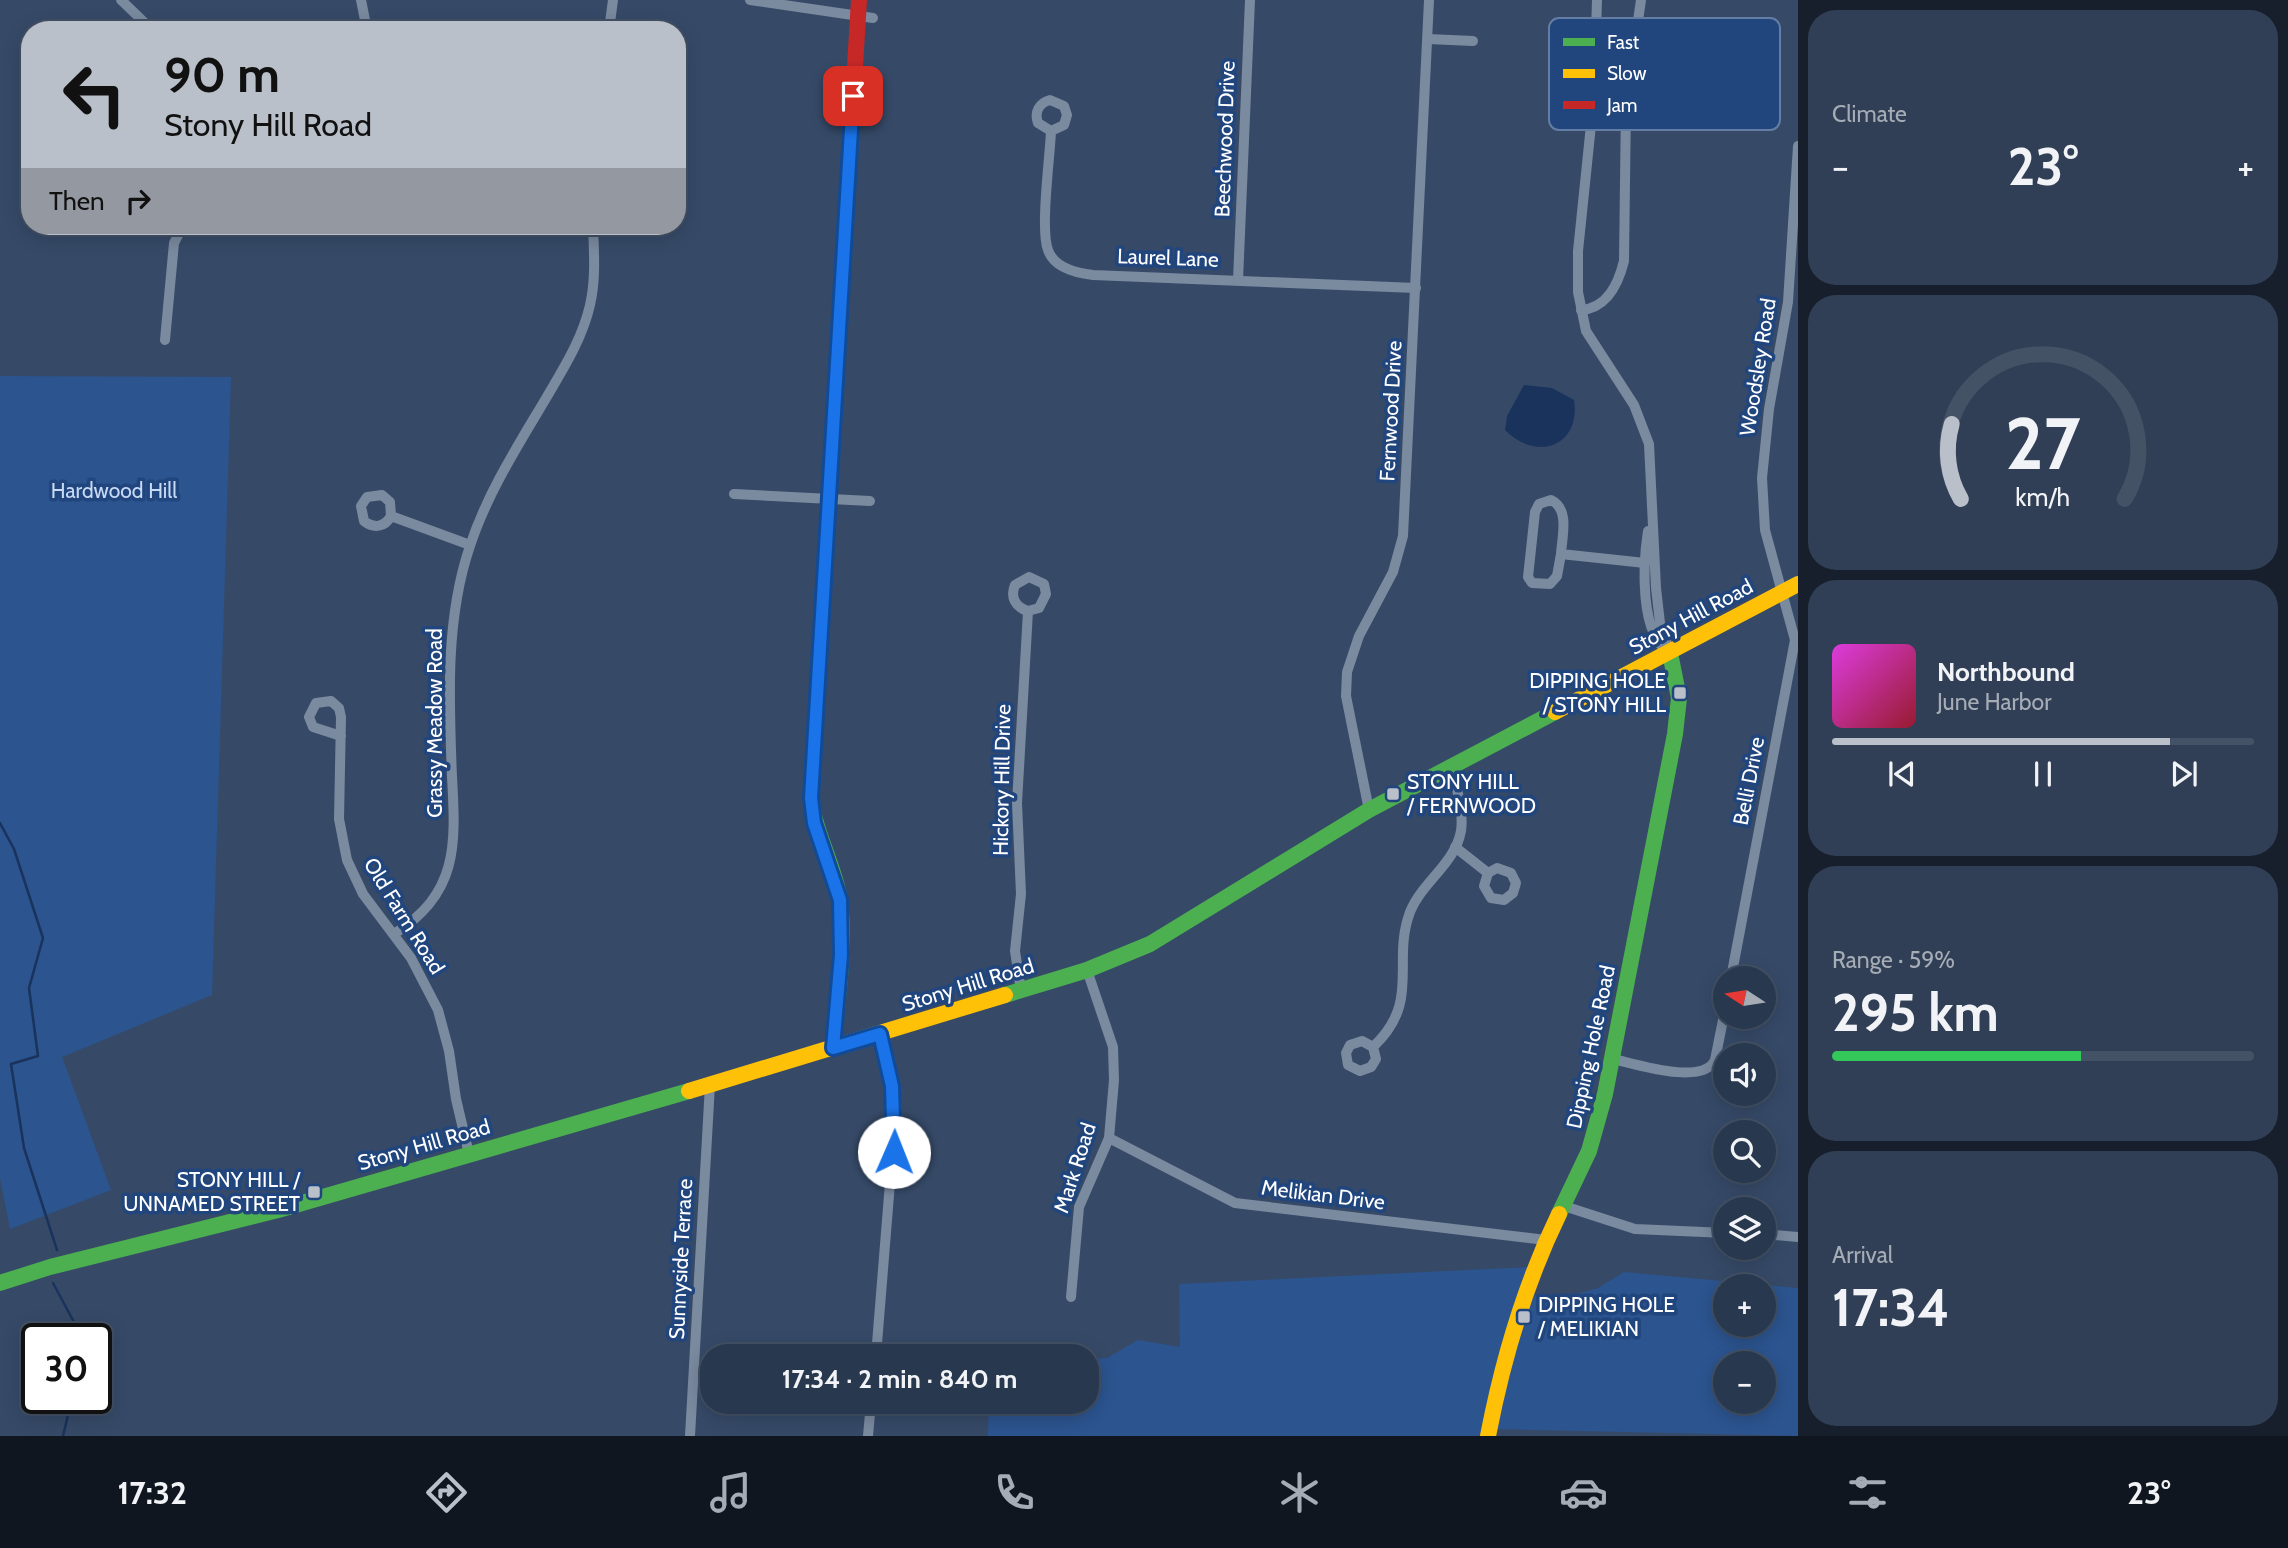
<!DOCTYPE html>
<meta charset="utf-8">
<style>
:root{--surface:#28384e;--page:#303f55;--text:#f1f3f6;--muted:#a5acb6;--line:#445266;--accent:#b9c0ca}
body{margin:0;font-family:Cabin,sans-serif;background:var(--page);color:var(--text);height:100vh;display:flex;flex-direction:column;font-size:26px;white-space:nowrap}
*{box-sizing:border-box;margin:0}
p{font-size:23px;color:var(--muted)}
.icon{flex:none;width:38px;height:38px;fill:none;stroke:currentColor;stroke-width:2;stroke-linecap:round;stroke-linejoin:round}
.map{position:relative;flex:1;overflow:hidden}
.sheet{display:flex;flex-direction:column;gap:10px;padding:10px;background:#161f2b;width:490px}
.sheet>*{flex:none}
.top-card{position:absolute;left:21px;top:21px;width:665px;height:214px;border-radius:28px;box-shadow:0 4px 18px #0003,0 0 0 2px var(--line);background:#b9c0ca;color:#111;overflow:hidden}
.needle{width:46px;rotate:282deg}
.fabs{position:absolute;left:1713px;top:966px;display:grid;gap:14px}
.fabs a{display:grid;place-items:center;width:63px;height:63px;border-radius:50%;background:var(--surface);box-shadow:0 4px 18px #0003,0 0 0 2px var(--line);font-size:35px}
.speed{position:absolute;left:21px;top:1323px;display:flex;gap:14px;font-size:35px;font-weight:700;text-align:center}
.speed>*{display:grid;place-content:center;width:91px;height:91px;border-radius:50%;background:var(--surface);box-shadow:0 4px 18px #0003,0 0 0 2px var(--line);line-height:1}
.speed .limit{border:4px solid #111;border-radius:10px;background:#fff;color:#111}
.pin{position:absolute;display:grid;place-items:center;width:60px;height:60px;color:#fff;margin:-30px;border-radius:14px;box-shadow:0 4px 10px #0006}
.me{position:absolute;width:77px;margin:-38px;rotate:1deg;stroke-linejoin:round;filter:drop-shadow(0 0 5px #0008)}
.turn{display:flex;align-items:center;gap:24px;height:147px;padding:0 28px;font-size:32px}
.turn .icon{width:91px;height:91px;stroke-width:2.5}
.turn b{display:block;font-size:49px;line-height:60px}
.then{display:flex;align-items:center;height:66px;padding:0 28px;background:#0003;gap:14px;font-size:26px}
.big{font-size:52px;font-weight:800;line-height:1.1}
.sheet .widget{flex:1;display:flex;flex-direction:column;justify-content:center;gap:10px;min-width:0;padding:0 24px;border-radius:28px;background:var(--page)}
.sheet .dial{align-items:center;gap:0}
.dial svg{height:182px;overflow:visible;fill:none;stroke:var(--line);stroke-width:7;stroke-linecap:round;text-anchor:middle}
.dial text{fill:var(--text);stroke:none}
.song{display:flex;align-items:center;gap:21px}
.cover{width:84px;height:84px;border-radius:10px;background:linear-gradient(135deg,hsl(300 70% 55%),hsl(350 70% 35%))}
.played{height:7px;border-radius:4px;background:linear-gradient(90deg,var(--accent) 80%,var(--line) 80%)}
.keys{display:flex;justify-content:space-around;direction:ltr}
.heat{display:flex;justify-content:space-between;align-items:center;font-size:38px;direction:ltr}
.charge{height:10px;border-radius:5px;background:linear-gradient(90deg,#34c759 59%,var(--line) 0)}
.trip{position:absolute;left:700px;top:1344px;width:399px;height:70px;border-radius:28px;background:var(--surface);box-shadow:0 4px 18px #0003,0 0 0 2px var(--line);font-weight:800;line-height:70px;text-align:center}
.tab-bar{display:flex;height:112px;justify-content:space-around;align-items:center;background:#10161f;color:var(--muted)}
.tab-bar .icon{width:49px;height:49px}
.tab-bar .on{color:var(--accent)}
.tab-bar b{font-size:32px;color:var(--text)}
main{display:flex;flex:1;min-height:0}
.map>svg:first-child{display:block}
.green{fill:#2c548f;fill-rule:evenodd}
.water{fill:#19335d}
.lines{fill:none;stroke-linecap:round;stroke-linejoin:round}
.stream{stroke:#19335d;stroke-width:2.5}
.street{stroke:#7a8a9f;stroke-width:10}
.fast{stroke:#4caf50;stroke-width:16}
.slow{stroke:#ffc107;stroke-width:16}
.jam{stroke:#c62828;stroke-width:16}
.route-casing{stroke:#114b97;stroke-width:18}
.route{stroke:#1a73e8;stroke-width:12}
.poi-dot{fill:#b9c0ca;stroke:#21457d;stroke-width:2.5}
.labels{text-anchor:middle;stroke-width:7;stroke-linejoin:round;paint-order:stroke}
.street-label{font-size:21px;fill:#fff;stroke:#21457d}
.park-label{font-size:21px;fill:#c8daf5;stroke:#21457d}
.poi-label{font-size:21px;fill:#fff;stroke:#21457d;text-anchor:end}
.key{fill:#21457d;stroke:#647da4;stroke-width:2}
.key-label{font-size:19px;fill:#fff}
</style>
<main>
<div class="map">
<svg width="1798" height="1436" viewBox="0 0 1798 1436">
<rect width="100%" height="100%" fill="#364a68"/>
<g class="green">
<polygon points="0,376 231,377 212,995 62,1057 111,1190 10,1229 0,1178"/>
<path d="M1529,1267L1523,1296L1581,1293L1598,1288L1624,1272L1798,1288V1436L1497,1429L1496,1436H988L989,1402H1087V1359L1107,1358L1138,1340L1180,1347L1179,1284ZM1726,1286H1764V1325H1726ZM1726,1363H1764V1402H1726Z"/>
</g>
<path class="water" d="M1524,385L1552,388L1574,400C1581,445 1538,463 1505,430L1507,416Z"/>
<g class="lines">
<g class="stream">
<polyline points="0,823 14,849 43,938 29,988 38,1056 11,1064 24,1148 57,1250"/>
<polyline points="53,1283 75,1324 86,1339"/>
<polyline points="63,1436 72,1398"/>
</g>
<g class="street">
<polyline points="121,0 147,25 158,30"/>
<polyline points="361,0 367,30"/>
<polyline points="750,0 873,18"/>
<polyline points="1597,0 1594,96 1578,251 1578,292 1586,331 1634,405 1649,444 1656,588 1660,623 1670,653"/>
<polyline points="609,30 613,0"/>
<polyline points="1428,39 1473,41"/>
<path d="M1051,131L1064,125L1067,115L1064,106L1050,100C1039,103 1034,112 1038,123L1051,131C1050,157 1040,229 1048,250C1054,268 1076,273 1093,275L1416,288"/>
<polyline points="1238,280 1250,0"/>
<path d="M1581,310C1607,308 1618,285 1624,261L1626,103L1641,0"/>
<polyline points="165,340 174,243 183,226"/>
<polyline points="734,494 870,501"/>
<path d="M391,516C385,527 374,529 364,521L361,506L367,497L382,495L390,502L391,516L470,545"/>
<path d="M1648,531C1643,563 1639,635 1670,653"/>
<path d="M1561,554L1557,576L1550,584L1532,583L1528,577L1535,512L1539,504L1551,500C1570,509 1562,536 1561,554L1645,563"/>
<polyline points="341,736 313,727 309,717 316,703 331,701 339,708 341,717 339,819 347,860 363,894 411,958 438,1010 449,1051 456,1099 469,1154"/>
<polyline points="1369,810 1346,696 1347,672 1359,636 1393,572 1403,536 1429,0"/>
<polyline points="1455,847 1488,873 1497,868 1511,873 1516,883 1513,893 1504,900 1491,898 1484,886 1488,873"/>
<path d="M394,934C458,894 456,846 452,777C449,701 445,619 470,546C487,494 517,447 545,400C563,369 582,340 590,305C596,279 594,252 593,226"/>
<polyline points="1731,978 1795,640 1765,530 1762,478 1769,409 1788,302 1798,146"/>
<path d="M1021,991L1015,951L1021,894L1017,803L1028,611C1015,607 1010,597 1015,585L1029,577L1044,584L1046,594L1039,608L1028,611"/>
<path d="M1373,1047L1376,1059L1371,1067L1360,1071L1348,1065L1346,1053L1350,1045L1362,1041L1373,1047C1422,1001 1391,963 1410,912C1422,882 1455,864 1461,831C1464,810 1456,788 1452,767"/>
<path d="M1613,1059C1636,1064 1703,1086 1715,1060L1726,1005"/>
<polyline points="1109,1138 1235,1203 1546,1240"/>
<polyline points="1564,1206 1635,1229 1726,1233"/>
<polyline points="1764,1234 1798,1237"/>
<polyline points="1071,1297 1079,1207 1109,1138 1114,1080 1113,1047 1087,970"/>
<polyline points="876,1356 895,1121 892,1086 880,1034"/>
<polyline points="690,1436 710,1085"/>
<polyline points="868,1436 871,1402"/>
</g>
<g class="fast">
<polyline points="1005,995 1087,970 1150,944 1369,810 1555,712"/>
<path d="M833,1048C837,1000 846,950 840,902C836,868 815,835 811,798L839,330"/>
<polyline points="1559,1214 1589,1151 1605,1094 1675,734 1679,698 1670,653"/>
<polyline points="0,1283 50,1267 278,1210 689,1091"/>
</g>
<g class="slow">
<polyline points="1555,712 1798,584"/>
<polyline points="689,1091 1005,995"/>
<path d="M1488,1436C1503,1358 1524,1286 1559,1214"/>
</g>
<polyline class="jam" points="839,330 859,0"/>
</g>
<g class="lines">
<g class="route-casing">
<polyline id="route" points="853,96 811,798 814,823 840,900 841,955 833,1048 880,1034 892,1086 894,1152"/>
</g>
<use href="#route" class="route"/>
</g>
<g class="poi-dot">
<rect x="1673" y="686" width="14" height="14" rx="3.5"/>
<rect x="1386" y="787" width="14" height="14" rx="3.5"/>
<rect x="307" y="1185" width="14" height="14" rx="3.5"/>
<rect x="1517" y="1310" width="14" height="14" rx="3.5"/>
</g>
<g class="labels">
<g class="street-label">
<text transform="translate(1225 139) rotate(-88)" y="7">Beechwood Drive</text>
<text transform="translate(1168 258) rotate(2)" y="7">Laurel Lane</text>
<text transform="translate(1758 367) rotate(-81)" y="7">Woodsley Road</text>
<text transform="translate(1391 411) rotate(-87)" y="7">Fernwood Drive</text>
<text transform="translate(1691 617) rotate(-28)" y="7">Stony Hill Road</text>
<text transform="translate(435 723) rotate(-90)" y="7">Grassy Meadow Road</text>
<text transform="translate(1002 780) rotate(-89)" y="7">Hickory Hill Drive</text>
<text transform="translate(1749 781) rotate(-79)" y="7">Belli Drive</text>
<text transform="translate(404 916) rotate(58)" y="7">Old Farm Road</text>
<text transform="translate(968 985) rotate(-17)" y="7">Stony Hill Road</text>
<text transform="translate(1591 1047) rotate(-78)" y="7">Dipping Hole Road</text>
<text transform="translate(424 1145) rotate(-16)" y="7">Stony Hill Road</text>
<text transform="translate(1075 1168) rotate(-72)" y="7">Mark Road</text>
<text transform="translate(1323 1195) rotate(7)" y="7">Melikian Drive</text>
<text transform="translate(681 1259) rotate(-87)" y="7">Sunnyside Terrace</text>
</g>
<g class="park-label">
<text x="114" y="498">Hardwood Hill</text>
</g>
<g class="poi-label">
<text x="1666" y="688">DIPPING HOLE<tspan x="1666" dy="24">/ STONY HILL</tspan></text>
<text x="1407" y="789" text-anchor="start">STONY HILL<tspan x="1407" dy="24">/ FERNWOOD</tspan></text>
<text x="300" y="1187">STONY HILL /<tspan x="300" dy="24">UNNAMED STREET</tspan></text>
<text x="1538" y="1312" text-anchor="start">DIPPING HOLE<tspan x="1538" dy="24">/ MELIKIAN</tspan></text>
</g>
</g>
<rect x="1549" y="18" width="231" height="112" rx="10" class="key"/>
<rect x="1563" y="38" width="32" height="8" fill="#4caf50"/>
<rect x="1563" y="69" width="32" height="9" fill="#ffc107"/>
<rect x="1563" y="101" width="32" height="8" fill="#c62828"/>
<g class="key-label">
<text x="1607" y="49">Fast</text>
<text x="1607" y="80">Slow</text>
<text x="1607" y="112">Jam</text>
</g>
</svg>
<div class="fabs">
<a><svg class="needle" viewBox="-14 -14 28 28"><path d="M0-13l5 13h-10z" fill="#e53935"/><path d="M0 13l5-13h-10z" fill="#a5acb6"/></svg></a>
<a><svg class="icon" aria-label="sound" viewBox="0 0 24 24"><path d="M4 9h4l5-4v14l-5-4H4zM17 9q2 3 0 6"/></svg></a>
<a><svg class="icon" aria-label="search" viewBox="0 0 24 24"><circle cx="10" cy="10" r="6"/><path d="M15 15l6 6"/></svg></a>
<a><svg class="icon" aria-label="layers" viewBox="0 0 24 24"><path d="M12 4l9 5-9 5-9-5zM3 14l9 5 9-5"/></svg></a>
<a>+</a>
<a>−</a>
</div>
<div class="speed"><div class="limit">30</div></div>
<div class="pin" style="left:853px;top:96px;background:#d93025"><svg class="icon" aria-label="arrive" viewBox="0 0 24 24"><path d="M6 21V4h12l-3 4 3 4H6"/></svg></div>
<svg class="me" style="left:894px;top:1152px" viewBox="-20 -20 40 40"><circle r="19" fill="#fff"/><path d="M0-13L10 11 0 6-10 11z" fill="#1a73e8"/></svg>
<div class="trip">17:34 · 2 min · 840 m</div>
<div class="top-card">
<div class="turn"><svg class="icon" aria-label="left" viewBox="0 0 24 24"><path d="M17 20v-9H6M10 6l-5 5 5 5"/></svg><div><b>90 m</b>Stony Hill Road</div></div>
<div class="then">Then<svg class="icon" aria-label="right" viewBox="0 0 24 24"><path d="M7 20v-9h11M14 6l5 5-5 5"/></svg></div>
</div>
</div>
<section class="sheet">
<div class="widget"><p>Climate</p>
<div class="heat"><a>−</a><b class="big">23°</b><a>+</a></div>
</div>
<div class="widget dial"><svg viewBox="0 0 100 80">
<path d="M14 69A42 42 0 1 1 86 69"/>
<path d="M14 69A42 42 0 0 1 10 36" stroke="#b9c0ca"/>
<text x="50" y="56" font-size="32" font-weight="700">27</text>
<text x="50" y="72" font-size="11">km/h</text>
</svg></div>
<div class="widget">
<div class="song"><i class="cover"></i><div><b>Northbound</b><p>June Harbor</p></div></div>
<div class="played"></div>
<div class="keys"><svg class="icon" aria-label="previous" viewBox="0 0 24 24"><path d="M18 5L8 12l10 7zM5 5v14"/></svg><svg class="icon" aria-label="pause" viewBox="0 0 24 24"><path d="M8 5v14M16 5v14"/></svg><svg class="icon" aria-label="next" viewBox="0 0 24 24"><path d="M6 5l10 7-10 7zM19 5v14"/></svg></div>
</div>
<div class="widget"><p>Range · 59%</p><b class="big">295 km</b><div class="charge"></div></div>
<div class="widget"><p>Arrival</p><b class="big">17:34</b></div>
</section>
</main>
<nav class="tab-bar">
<b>17:32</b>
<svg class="icon on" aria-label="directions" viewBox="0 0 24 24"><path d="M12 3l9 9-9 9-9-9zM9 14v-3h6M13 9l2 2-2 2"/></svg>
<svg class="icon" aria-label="music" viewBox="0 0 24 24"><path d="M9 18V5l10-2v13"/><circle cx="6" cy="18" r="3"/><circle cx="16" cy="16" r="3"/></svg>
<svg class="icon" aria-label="phone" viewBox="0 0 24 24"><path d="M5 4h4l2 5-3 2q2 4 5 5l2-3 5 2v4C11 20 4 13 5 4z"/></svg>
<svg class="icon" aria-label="climate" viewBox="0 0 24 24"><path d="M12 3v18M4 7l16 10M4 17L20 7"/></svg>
<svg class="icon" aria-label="car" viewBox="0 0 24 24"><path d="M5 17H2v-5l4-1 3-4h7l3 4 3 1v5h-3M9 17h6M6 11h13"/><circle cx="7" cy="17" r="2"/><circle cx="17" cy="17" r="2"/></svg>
<svg class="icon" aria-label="filters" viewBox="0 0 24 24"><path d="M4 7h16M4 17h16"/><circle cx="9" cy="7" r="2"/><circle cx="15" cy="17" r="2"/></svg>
<b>23°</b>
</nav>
